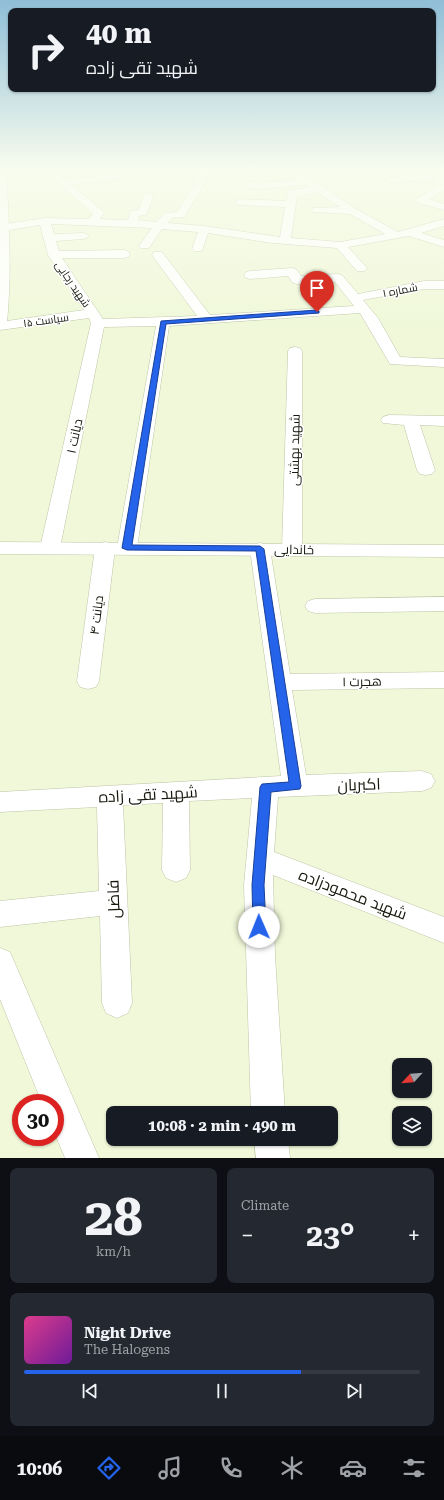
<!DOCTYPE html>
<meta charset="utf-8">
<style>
:root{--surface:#171b24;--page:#242831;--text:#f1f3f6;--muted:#9ea1a6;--line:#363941;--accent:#2563eb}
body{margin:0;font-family:"Roboto Serif",Cairo,serif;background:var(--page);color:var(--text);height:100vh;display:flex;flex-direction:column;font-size:15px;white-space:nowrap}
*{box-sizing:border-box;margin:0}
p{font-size:13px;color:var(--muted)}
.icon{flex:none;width:22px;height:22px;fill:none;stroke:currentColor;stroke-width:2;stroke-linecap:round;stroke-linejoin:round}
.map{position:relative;height:1158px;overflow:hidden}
.details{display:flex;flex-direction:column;gap:10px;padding:10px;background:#0d0f14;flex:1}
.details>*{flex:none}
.guide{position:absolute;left:8px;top:8px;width:428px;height:84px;border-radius:8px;box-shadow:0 1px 3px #0004;background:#171b24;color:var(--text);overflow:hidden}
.needle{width:26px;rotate:244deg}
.tools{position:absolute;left:392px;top:1058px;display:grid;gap:8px}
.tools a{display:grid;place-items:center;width:40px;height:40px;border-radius:8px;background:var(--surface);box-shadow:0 1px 3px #0004;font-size:20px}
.speed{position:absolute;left:12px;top:1094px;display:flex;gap:8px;font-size:20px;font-weight:700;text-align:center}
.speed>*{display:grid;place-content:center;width:52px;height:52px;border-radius:50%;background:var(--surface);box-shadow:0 1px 3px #0004;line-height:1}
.speed .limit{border:6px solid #d22;background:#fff;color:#111}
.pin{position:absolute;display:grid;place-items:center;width:34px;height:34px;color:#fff;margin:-41px -17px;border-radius:50% 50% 50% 0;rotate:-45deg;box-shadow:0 0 4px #0007}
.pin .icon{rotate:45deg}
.me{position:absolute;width:44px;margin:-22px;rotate:359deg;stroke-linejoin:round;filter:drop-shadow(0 0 3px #0008)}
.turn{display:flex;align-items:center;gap:14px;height:84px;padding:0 12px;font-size:18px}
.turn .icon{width:52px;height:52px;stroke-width:2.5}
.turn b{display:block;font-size:28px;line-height:34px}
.big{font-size:30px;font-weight:700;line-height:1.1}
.details .widget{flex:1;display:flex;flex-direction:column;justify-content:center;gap:6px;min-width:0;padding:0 14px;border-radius:8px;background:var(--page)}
.details .dial{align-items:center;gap:0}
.dial b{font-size:52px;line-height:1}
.song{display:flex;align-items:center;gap:12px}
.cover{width:48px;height:48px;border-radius:6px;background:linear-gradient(135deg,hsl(330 70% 55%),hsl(280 70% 35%))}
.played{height:4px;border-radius:2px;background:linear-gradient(90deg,var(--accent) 70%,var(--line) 70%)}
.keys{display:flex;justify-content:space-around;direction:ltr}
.heat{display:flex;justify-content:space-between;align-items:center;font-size:22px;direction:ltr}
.details .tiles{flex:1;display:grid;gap:10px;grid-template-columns:1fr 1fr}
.widget:last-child{grid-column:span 2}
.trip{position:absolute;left:106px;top:1106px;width:232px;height:40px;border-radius:8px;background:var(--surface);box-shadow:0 1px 3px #0004;font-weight:700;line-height:40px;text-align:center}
.tab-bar{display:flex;height:64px;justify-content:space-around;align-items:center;background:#090b0e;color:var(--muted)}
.tab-bar .icon{width:28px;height:28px}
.tab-bar .current{color:var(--accent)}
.tab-bar b{font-size:18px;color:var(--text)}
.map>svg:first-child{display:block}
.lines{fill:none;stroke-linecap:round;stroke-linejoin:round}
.minor-casing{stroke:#bec5a7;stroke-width:1}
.secondary-casing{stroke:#bec5a7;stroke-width:1}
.minor{fill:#fff;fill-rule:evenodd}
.secondary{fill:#fff;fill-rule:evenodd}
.route{fill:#2563eb;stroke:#184099}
.labels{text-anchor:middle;stroke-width:3;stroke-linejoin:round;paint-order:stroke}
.far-street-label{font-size:11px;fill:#14170c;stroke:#fff}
.street-label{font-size:13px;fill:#14170c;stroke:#fff}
.near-street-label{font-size:16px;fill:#14170c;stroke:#fff}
</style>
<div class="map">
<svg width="444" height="1158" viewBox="0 0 444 1158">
<rect width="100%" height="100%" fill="#f0f8d9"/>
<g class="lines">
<g class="minor-casing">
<g id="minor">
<path d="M40,168H51L65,180L135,171L138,172L140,174L138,176L135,177L71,185L103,211L104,213L100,219L128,220L131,211L138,210L144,195L149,192L154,195L147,213L146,215L139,216L138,220L156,222L165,213L177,212L191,190L196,178L174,176L172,179L169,180L164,177L168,171L171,170L198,173L200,168H210L201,190L184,217L172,218L168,223L204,226L280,237L285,207L239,205L234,202L239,199L286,201L288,191L310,187L307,185L258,189L245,187L244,185L249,182L258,183L299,180L283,168H294L356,209L398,232L444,219V226L421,233L444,240V247L409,236L348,247L367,268L365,271H357L337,248L272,243L208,233L202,251H194L192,249L198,232L162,229L149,248H141L139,246L152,228L51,224L54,234L83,233L87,234L89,236L87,238L83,239L56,241L59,251L124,250L128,251L130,254L128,257L124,258H62L103,319L197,316L152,255L154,252H162L210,315L354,306L335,282L297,284L293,283L288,276L250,279L246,278L244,275L246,272L250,271L292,268L296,269L301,276L338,274L342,275L358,294L424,281H444V289H424L363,300L378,318L400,357L444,359V367L390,364L360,313L169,326L137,548L134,552L127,554L120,552L117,548L156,326L104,327L60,548L57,552L50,554L43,552L40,548L91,323L89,318L0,330V322L84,310L48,255L40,225L3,231H0V225L44,218L89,219L93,213ZM317,192L340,207L313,208L312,210L313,212L350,214L385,234L340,242L291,238L297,196Z"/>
<polygon points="435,168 444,168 444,190 429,199 444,204 444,210 416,202 415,200 436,187 436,179 391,183 386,180 391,177 435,173"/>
<polygon points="295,347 300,348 302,351 302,549 299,553 292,555 285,553 282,549 288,351 290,348"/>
<polygon points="389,415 444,416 444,426 420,425 435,470 432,474 426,475 420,474 417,470 404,425 383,423 381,420 383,417"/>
<polygon points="105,542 112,544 115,548 99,681 96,687 88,689 80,687 77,681 95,548 98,544"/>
<polygon points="260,543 267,545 270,549 290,674 444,672 444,688 292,690 306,775 422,771 431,774 435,781 431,788 422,791 278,797 274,852 444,917 444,943 273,875 275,956 285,1113 251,1113 244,885 252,798 189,801 190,870 186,878 176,882 166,878 162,870 163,803 123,805 132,1003 128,1013 117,1018 106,1013 102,1003 100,916 0,927 0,901 99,891 97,807 0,812 0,792 281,776 250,549 253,545"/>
<polygon points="444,597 444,611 315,613 308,611 305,606 308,601 315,599"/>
<polygon points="0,948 10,952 99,1158 65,1158 55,1134 55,1103 42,1103 0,999"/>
<polygon points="254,1139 288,1139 290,1158 256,1158"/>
</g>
</g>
<g class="secondary-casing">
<g id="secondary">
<path d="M0,168H6C9,220 12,271 7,323L5,326L0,327Z"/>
<polygon points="0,542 444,545 444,557 0,554"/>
</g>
</g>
<use href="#minor" class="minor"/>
<use href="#secondary" class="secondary"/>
</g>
<linearGradient id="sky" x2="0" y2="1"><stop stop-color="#8fbed7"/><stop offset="0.51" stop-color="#f8fcee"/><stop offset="1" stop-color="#f8fcee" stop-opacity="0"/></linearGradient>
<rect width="444" height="330" fill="url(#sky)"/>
<polygon class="route" points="317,310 319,311 319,313 166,324 132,545 260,546 264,549 301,786 300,789 271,792 264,885 266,927 264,931 259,933 255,931 253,927 252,885 260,787 262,784 289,782 256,551 127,550 122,548 161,321"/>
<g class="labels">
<g class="far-street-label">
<text transform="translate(73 284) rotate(56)" y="4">شهید رجایی</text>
<text transform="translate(400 290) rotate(-11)" y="4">شماره ۱</text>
<text transform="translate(46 320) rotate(-8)" y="4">سیاست ۱۵</text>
</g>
<g class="street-label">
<text transform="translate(74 436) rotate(-78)" y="5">دیانت ۱</text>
<text transform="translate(294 450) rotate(-89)" y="5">شهید بهشتی</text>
<text transform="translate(294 549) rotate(1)" y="5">خاندایی</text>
<text transform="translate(96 615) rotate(-83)" y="5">دیانت ۴</text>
<text transform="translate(362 681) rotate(-1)" y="5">هجرت ۱</text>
</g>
<g class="near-street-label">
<text transform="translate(359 784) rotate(-2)" y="6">اکبریان</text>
<text transform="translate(148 794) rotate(-3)" y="6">شهید تقی زاده</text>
<text transform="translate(353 894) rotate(21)" y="6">شهید محمودزاده</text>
<text transform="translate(113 899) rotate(-92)" y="6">فاضل</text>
</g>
</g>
</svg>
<div class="tools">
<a><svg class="needle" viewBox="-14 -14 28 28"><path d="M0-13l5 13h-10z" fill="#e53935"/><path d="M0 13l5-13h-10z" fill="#9ea1a6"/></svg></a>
<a><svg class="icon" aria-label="layers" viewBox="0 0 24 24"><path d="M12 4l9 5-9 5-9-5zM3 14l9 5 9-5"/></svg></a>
</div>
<div class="speed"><div class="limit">30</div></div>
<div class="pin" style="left:317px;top:312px;background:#d93025"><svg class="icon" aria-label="arrive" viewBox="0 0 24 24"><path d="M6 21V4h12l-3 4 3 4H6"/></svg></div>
<svg class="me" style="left:259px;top:927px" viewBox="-20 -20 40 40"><circle r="19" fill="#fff"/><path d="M0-13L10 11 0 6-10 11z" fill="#2563eb"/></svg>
<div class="trip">10:08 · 2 min · 490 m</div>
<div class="guide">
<div class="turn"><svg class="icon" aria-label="right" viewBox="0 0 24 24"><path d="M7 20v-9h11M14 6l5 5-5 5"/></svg><div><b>40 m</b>شهید تقی زاده</div></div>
</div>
</div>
<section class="details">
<div class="tiles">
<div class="widget dial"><b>28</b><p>km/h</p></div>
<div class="widget"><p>Climate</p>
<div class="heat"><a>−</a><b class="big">23°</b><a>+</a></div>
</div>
<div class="widget">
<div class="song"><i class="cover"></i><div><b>Night Drive</b><p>The Halogens</p></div></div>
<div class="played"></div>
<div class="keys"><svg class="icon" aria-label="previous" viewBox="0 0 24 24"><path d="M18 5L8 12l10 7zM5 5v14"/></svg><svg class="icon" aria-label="pause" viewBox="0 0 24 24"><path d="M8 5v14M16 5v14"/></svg><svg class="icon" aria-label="next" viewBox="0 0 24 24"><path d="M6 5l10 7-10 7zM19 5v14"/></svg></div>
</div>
</div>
</section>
<nav class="tab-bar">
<b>10:06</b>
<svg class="icon current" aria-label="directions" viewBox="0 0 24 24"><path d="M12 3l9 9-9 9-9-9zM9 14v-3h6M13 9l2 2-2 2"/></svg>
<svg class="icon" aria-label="music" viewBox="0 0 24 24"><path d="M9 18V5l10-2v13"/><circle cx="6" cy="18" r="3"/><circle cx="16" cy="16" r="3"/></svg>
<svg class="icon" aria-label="phone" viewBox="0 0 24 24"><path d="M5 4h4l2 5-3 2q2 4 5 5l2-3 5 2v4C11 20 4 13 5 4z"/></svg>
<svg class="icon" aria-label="climate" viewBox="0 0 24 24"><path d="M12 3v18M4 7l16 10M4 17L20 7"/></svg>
<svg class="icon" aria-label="car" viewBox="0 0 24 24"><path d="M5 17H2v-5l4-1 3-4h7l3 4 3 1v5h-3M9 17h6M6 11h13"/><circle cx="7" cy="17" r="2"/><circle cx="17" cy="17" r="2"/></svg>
<svg class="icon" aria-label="filters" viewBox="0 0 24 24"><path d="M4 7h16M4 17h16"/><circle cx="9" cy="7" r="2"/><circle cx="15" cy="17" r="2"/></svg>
</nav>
